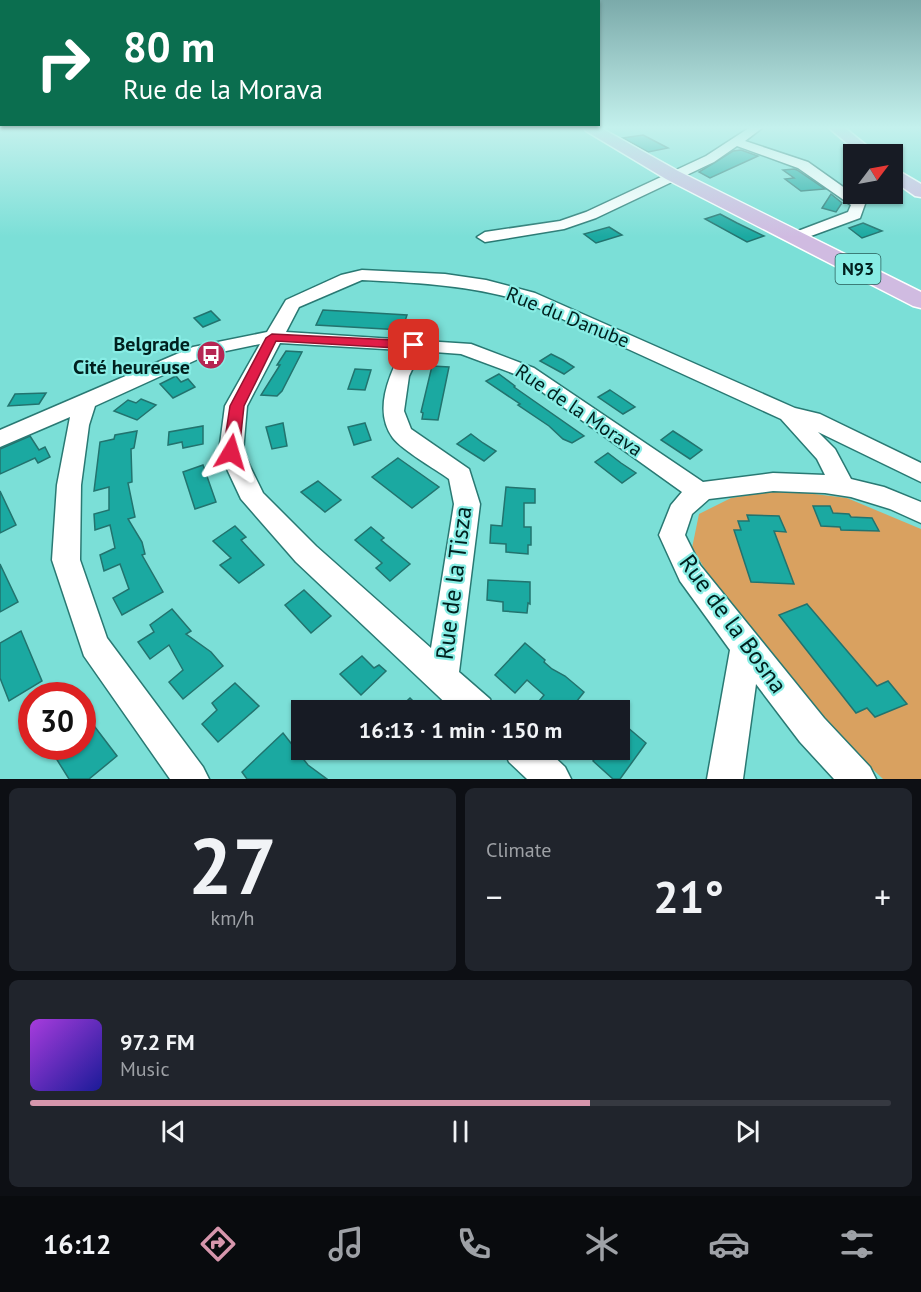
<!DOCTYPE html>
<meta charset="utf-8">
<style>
:root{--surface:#171b24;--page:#20242c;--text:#f1f3f6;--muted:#9ea1a6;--line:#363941;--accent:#d696ac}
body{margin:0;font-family:"PT Sans",sans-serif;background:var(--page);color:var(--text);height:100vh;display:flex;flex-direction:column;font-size:22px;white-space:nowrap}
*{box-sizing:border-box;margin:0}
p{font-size:20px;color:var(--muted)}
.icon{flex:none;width:33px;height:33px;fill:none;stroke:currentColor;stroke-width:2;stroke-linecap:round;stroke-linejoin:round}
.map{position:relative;height:779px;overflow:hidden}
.panel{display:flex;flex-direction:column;gap:9px;padding:9px;background:#0d0f14;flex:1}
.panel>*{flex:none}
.guide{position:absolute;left:0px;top:0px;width:600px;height:126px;box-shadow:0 2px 4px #0004;background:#0b6e4f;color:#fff;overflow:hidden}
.needle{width:39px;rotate:58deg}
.buttons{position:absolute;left:843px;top:144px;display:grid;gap:12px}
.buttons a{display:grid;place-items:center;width:60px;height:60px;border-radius:0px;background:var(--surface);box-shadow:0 2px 4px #0004;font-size:30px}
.speed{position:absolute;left:18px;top:682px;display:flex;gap:12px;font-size:30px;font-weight:700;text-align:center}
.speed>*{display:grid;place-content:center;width:78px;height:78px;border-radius:50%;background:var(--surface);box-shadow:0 2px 4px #0004;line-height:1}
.speed .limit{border:9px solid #d22;background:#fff;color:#111}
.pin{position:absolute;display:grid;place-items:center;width:51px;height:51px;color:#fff;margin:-26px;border-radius:12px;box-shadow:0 3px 9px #0006}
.me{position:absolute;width:66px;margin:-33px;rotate:7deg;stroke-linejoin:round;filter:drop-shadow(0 0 4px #0008)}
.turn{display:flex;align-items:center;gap:21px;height:126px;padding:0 24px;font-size:27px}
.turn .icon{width:78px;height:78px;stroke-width:2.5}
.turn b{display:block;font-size:42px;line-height:51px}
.big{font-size:45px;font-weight:600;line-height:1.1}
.panel .card{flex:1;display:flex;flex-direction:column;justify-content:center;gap:9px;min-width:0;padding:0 21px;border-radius:9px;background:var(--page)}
.panel .dial{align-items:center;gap:0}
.dial b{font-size:78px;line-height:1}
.song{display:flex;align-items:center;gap:18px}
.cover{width:72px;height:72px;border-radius:9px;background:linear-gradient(135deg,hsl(280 70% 55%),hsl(240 70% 35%))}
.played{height:6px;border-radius:3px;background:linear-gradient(90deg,var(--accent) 65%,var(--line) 65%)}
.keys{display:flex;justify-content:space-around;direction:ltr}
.heat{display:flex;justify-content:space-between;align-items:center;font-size:33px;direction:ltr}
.panel .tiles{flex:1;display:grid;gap:9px;grid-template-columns:1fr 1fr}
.card:last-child{grid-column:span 2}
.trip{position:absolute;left:291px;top:700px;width:339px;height:60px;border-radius:0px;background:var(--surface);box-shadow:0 2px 4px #0004;font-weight:600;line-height:60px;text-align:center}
.menu{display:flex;height:96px;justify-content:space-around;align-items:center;background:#090b0e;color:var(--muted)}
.menu .icon{width:42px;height:42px}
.menu .on{color:var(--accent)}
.menu b{font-size:27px;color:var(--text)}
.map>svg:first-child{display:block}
.green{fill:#d9a160}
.building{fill:#1ba9a1;stroke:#22736e;stroke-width:1.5}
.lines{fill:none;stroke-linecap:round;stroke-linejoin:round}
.minor-casing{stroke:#297973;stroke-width:3}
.major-casing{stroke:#fff;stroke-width:3}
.minor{fill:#fff;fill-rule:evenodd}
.major{fill:#d0bbe1;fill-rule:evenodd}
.route{fill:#e11d48;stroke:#92132f;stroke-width:1.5}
.labels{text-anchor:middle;stroke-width:4.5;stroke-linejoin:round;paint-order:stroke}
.shield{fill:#88ede5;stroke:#295e5a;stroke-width:1.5}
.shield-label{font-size:18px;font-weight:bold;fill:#00201e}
.street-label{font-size:20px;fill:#00201e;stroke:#88ede5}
.poi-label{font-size:20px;font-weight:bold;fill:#00201e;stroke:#88ede5;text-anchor:end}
.near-street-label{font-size:24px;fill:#00201e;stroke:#88ede5}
</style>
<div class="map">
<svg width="921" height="779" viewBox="0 0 921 779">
<rect width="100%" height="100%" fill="#7bdfd7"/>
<polygon class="green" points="782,490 847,498 921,529 921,779 883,779 811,711 740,626 692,548 699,514 731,498"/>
<g class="building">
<polygon points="643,135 668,148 648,152 623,138"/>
<polygon points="741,150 758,156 710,178 699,172 733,151"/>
<polygon points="794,169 797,170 825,189 801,191 785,179 794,178 783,170"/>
<polygon points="831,194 842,203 836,212 822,208"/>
<polygon points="720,214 737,223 764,236 747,242 705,219"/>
<polygon points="863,223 882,231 862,238 849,228"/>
<polygon points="609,227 622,235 596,243 584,234"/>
<polygon points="323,310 357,312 407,315 402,330 316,325"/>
<polygon points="211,311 220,320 203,327 194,318"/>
<polygon points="286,351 302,352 282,391 277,396 261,395 280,365 277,365"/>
<polygon points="551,354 563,360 574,367 564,374 540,361"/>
<polygon points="432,366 449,367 438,420 422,419 423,413 421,412"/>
<polygon points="355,369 371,370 365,390 348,389"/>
<polygon points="499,374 515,386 514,387 584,436 572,443 563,439 549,426 518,405 520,404 486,381"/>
<polygon points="176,376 181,382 188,379 195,387 173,398 160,384"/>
<polygon points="610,390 622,398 635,407 623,414 598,397"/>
<polygon points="46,393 39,404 8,406 15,394"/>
<polygon points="141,399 156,405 137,420 114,411 128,400 136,403"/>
<polygon points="283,423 287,446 272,449 266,427"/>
<polygon points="365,423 371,440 354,445 348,427"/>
<polygon points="203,426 203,444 183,448 182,442 168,445 169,432"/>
<polygon points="137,431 134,448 131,449 132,482 128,483 135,517 128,519 142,542 145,554 142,555 163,592 122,615 113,598 129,589 120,564 104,571 100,555 115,548 110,525 95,530 94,514 109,510 109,487 94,491 100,442 114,439 115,435"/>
<polygon points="673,431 687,440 702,450 690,459 661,440"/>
<polygon points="471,434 483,443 496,451 484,461 457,444"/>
<polygon points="30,436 39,450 45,447 50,457 38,463 35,458 0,474 0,449"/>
<polygon points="608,453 621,463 636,473 622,483 595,462"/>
<polygon points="398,458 439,487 412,508 372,477"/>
<polygon points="203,465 216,502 195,509 183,472"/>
<polygon points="318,481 341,500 325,512 301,492"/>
<polygon points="506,487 535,489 535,503 524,503 524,527 531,527 531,545 528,545 528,554 506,552 506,544 490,543 491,525 502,526"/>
<polygon points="0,491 16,525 0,533"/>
<polygon points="813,506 830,506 833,513 849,514 851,517 872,518 879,531 841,530 840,527 821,526"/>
<polygon points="747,515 779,516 786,532 774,531 794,584 751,582 734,530 741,530 738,521 749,521"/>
<polygon points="235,526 246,537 241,540 264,565 239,583 220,565 231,558 213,541"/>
<polygon points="371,527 384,538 381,540 410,564 390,581 376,568 382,563 355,540"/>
<polygon points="0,564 18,602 0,612"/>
<polygon points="488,580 530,582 530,604 528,603 527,613 503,611 503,602 487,600"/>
<polygon points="304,590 331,616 311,633 285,605"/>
<polygon points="807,604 877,686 888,681 907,704 875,717 867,708 856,713 779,615"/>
<polygon points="172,609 191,631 186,634 211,652 223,666 183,699 169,682 183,670 169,645 150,659 138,642 154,632 150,625"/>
<polygon points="21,631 42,681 9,701 0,678 0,643"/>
<polygon points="525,643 545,660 544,662 552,669 565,676 584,692 569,711 531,711 544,695 527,680 515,693 495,675"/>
<polygon points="362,656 374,668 379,665 386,671 361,695 340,674"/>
<polygon points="235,683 259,706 218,742 202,724 217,710 212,703"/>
<polygon points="410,698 423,711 396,711"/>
<polygon points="82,710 117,756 89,779 69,779 49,747 82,747"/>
<polygon points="620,721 646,743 620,779 613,779 593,761 601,750 620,750"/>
<polygon points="283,733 308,765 327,779 247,779 242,772"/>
</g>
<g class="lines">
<g class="minor-casing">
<g id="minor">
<polygon points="749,128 762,128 745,141 808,162 863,201 865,204 860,218 800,240 790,240 787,237 790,234 848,212 851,205 798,168 737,146 714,162 596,218 564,229 485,242 477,237 485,232 560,221 586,212 706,156"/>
<path d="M362,270L445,274L486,280L535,293L795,408L820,414L921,463V482L818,432L835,449L851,479L884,487L921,502V523L890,509L851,497L825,493L773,491L709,499L692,514L685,535L700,565L824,718L870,767L876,779H834L800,742L756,684L743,779H707L730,650L680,581L659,535L671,505L682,492L520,376L461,354L421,351L409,376L404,411L411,429L469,469L480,504L459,672L490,699L494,711H454L296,562L241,499L219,452L225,406L260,344L207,355L95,406L89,425L81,485L80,560L107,638L203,767L209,779H170L84,656L52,560L57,485L70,417L0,447V430L193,347L267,332L286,300L341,275ZM362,280C419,283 468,285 523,301L781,419L817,459L825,475L773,473L703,482L534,368L471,344L286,332L299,307ZM280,343L402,350C389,376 373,411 393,438C402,450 435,469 449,479L454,504L431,648L316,546L263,493L243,452L247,406Z"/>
<polygon points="504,750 547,750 565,767 571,779 527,779 509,762"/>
</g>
</g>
<g class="major-casing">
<g id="major">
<polygon points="584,128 601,128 678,171 921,292 921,308 913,306 666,179 586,131"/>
<polygon points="829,128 845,128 877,154 860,154"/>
<polygon points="892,167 921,184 921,197 915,196 892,180"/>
</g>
</g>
<use href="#minor" class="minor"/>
<use href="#major" class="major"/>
</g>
<linearGradient id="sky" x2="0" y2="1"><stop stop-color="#7baaaa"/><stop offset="0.54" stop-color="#c4f1ed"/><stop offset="1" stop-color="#c4f1ed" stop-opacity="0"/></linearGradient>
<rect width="921" height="237" fill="url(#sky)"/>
<polygon class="route" points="272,334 414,341 421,345 414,349 276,341 244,406 239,452 236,455 226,455 223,452 230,406 266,338"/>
<defs>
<g id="bus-disc" transform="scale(1.5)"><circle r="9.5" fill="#b62552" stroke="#88ede5"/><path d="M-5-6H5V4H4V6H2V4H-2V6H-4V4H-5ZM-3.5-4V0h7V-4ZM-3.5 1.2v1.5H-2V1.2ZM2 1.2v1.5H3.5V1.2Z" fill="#fff"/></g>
</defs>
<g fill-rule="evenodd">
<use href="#bus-disc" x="211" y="355"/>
</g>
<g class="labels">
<rect class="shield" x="835.5" y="254" width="45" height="30" rx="4.5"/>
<g class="shield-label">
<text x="858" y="275">N93</text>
</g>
<g class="street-label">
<text transform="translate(568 317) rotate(22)" y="7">Rue du Danube</text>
<text transform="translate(579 410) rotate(34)" y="7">Rue de la Morava</text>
</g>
<g class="poi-label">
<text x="190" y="351">Belgrade<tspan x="190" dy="23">Cité heureuse</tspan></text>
</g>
<g class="near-street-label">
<text transform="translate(454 583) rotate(-83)" y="8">Rue de la Tisza</text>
<text transform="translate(733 624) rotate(54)" y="8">Rue de la Bosna</text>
</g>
</g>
</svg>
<div class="buttons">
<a><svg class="needle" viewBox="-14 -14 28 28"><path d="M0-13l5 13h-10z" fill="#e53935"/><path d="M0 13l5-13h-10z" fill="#9ea1a6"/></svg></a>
</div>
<div class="speed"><div class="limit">30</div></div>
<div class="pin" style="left:414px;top:345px;background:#d93025"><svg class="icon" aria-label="arrive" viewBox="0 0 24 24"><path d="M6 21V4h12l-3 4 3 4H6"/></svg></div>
<svg class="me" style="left:231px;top:452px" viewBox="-20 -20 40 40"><path d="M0-17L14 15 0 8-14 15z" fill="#e11d48" stroke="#fff" stroke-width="4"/></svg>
<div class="trip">16:13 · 1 min · 150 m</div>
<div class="guide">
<div class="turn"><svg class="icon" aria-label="right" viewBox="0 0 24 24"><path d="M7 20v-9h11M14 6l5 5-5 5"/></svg><div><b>80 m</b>Rue de la Morava</div></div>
</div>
</div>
<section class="panel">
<div class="tiles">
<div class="card dial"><b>27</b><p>km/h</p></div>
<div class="card"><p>Climate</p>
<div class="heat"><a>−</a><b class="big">21°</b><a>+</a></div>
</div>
<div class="card">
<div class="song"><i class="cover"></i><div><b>97.2 FM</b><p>Music</p></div></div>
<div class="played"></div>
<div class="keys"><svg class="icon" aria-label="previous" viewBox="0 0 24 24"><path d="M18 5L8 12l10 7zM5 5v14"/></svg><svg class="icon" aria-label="pause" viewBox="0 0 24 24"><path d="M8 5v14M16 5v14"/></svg><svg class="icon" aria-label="next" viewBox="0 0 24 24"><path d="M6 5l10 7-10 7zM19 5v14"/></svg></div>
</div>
</div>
</section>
<nav class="menu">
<b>16:12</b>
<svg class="icon on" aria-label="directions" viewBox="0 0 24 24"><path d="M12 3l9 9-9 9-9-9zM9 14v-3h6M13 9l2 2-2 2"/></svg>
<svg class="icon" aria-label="music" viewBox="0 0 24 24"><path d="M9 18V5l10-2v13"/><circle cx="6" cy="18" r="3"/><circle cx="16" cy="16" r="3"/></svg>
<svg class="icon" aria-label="phone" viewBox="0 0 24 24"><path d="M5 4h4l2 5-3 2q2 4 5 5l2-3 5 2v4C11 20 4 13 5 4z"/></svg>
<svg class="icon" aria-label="climate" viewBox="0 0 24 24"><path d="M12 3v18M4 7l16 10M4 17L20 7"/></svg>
<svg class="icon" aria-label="car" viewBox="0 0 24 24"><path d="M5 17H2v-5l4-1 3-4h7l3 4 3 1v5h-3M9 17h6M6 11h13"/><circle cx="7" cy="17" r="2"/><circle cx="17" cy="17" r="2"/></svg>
<svg class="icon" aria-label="filters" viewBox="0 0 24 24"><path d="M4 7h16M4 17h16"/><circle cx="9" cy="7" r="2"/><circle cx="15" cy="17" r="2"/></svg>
</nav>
